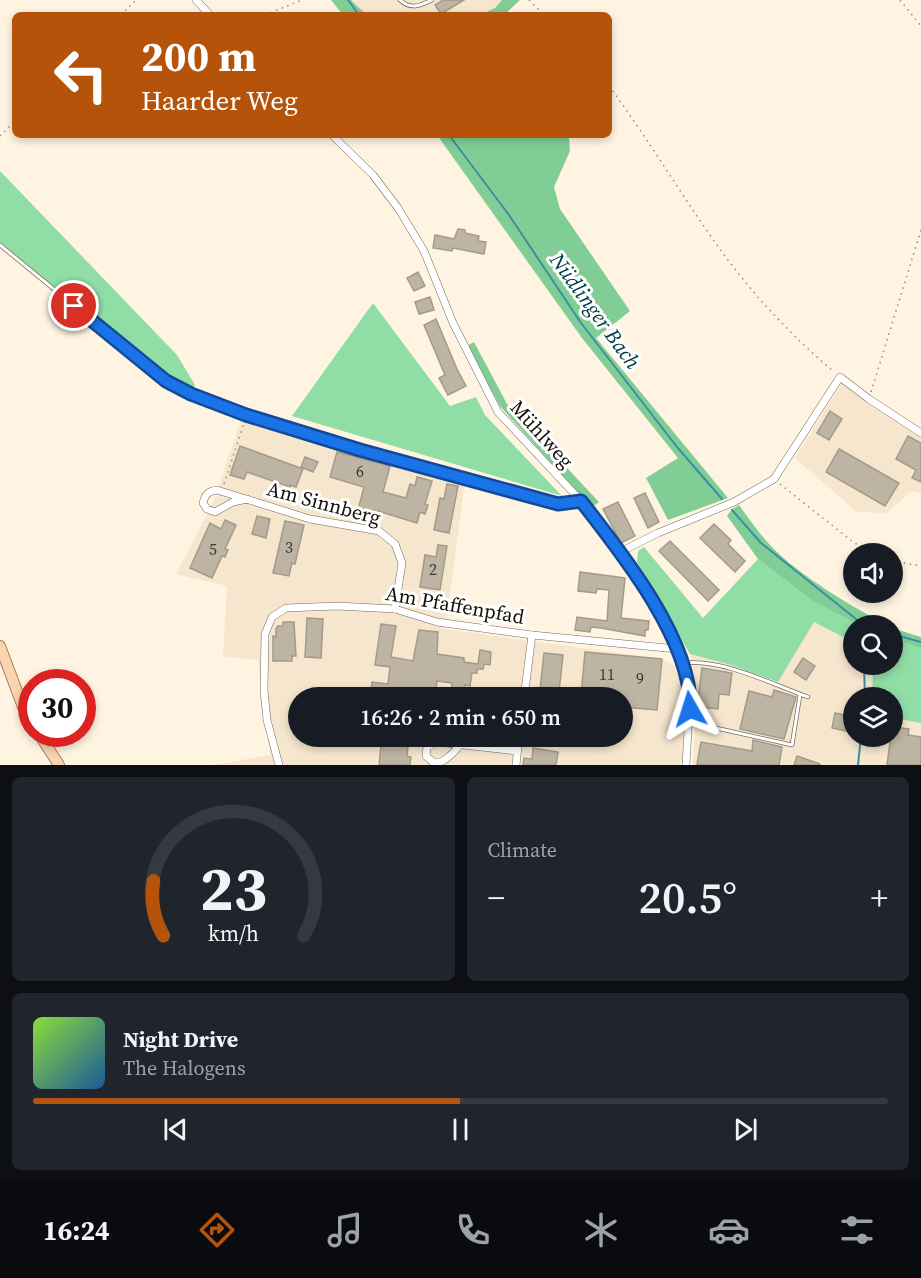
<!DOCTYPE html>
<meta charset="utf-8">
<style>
:root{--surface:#171b24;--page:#20242c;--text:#f1f3f6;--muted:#9ea1a6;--line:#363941;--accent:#b45309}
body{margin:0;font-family:"Source Serif 4",serif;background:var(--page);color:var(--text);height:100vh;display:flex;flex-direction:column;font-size:22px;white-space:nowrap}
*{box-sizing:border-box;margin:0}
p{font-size:20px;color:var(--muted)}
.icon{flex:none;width:33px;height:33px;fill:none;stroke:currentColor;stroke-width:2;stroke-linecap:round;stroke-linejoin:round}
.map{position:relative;height:765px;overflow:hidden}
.sheet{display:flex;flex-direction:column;gap:12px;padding:12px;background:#0d0f14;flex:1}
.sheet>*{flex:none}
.guide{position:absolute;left:12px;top:12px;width:600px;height:126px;border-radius:9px;box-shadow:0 3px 9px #0003;background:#b45309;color:#fff;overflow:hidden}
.fabs{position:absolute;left:843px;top:543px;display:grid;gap:12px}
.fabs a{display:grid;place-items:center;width:60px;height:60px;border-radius:50%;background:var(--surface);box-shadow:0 3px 9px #0003;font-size:30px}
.speed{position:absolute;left:18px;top:669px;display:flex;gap:12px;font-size:30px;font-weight:700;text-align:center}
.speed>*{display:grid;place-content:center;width:78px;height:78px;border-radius:50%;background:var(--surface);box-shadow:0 3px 9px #0003;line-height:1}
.speed .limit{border:9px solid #d22;background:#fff;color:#111}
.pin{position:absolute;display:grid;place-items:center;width:51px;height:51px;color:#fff;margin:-26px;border:3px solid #fff;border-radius:50%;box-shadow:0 2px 6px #0007}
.me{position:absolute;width:66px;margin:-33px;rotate:354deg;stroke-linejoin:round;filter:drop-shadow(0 0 4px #0008)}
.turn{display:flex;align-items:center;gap:21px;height:126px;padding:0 30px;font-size:27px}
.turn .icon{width:78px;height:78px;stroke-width:2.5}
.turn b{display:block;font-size:42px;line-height:51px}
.big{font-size:45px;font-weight:600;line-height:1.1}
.sheet .widget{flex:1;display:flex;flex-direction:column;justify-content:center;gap:9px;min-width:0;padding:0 21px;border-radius:9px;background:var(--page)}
.sheet .dial{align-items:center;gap:0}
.dial svg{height:156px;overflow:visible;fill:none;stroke:var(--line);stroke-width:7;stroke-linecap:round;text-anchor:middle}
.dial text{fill:var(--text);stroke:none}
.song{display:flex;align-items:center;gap:18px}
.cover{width:72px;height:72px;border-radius:9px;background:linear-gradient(135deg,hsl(90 70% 55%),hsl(210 70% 35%))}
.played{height:6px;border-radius:3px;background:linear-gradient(90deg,var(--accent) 50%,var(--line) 50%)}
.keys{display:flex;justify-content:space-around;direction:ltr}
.heat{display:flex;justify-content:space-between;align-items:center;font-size:33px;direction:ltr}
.sheet .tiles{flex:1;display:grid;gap:12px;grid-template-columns:1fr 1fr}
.widget:last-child{grid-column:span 2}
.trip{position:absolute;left:288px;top:687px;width:345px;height:60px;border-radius:30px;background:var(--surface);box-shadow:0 3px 9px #0003;font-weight:600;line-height:60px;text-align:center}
.dock{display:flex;height:96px;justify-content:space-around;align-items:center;background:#090b0e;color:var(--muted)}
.dock .icon{width:42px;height:42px}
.dock .on{color:var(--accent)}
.dock b{font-size:27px;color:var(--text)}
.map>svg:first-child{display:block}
.built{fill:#f5e6cd;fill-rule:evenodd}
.green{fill:#90dda5}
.forest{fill:#80ce96}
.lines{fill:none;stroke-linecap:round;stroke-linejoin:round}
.stream{stroke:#3d8ea0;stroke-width:2}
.building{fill:#beb4a3;stroke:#a39a88;stroke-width:1.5}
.service-casing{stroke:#746a5a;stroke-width:4.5}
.minor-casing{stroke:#746a5a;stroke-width:8}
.primary-casing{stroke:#a77d54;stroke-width:12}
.path{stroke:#938c7f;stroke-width:1.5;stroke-dasharray:1.5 4.5;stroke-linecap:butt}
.service{stroke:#fff;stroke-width:3}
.minor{stroke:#fff;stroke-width:7}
.primary{stroke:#fad4b1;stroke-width:10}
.route-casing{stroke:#114b97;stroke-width:15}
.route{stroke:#1a73e8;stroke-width:10}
.labels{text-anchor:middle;stroke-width:6;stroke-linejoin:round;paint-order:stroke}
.number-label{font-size:16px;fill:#3d3830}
.street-label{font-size:20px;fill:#120f09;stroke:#fff}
.water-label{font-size:21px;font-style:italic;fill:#003944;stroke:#fff}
</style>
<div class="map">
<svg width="921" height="765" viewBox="0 0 921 765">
<rect width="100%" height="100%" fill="#fff4e1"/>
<g class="built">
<polygon points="352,0 502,0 495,8 480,15 367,15"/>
<polygon points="843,382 921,431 921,493 912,491 886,513 857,512 795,458"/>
<path d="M242,416L465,482L445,629L661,659L679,668L684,698L683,757L680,765H213L270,755L258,660L223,656L227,586L176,574L215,499ZM298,698H622V736H298Z"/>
<polygon points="814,622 853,642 854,664 873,665 872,697 854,698 854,736 892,736 893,718 921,723 921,765 693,765 697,696 690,654 731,665 778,682"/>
</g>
<g class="green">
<polygon points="0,171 177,355 195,385 191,394 166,381 0,245"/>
<polygon points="373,303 450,406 476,397 485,415 562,496 292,416"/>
<polygon points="644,547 703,618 758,559 811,600 858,625 854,626 853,642 814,622 778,682 731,665 690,654 637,562 638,551"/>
<polygon points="893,640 921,648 921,723 893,718 892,698 872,697 873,665 892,664"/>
</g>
<g class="forest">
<polygon points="331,0 351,0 367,15 343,15"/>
<polygon points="502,0 520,0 504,15 480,15 495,8"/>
<polygon points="437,135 567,135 569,138 570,151 554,187 560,209 630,311 596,338 728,498 668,520 646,478 678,458 582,338"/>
<polygon points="474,342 507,404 599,502 591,508 500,406 467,346"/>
<path d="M739,505C749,519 759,533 770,545C797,574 853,608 888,625H858L811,600L758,559L727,516L732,509Z"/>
<polygon points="892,628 921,637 921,648 893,640"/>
</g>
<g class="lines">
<g class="stream">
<polyline points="348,0 359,15"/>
<polyline points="449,135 509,215 581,323 677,447 722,499"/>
<polyline points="732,510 761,543 856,619 868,626"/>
<polyline points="892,634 921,642"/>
<polyline points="864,664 865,698"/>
<polyline points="858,765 861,736"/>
</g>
</g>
<g class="building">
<polygon points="443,0 464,0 441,14 435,5"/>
<polygon points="458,229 465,230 465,233 479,236 478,241 486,242 484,254 453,248 452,251 433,248 435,235 454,239"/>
<polygon points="418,272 425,286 414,291 407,278"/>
<polygon points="430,297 434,310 419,314 415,302"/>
<polygon points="436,319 457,369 466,386 448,395 439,378 445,375 424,325"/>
<polygon points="830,411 842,419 829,440 817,433"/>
<polygon points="908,436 921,443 921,482 912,478 916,470 896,459"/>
<polygon points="240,446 303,469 296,487 290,485 290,487 247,472 244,479 230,475"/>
<polygon points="839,449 899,483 885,506 826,472"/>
<polygon points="337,452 390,466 383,492 406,498 410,484 415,486 417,477 432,481 425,504 428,505 425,514 420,512 417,523 378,511 377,515 358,510 364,487 330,477"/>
<polygon points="305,457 318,462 313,472 301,467"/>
<polygon points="447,484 458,486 449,533 434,530 440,498 444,499"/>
<polygon points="645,493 659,522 648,528 634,498"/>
<polygon points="618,502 635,536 621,543 603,509"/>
<polygon points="257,516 270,519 266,538 252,534"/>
<polygon points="225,520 236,525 225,549 228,550 225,557 222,556 212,578 190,568 210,523 221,529"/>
<polygon points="285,521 304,525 295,564 292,563 289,576 273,573"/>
<polygon points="714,524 731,540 728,544 745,561 735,572 700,538"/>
<polygon points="670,541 719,590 708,601 659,551"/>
<polygon points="438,545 447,546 440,590 420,587 425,555 436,557"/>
<polygon points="580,572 625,578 621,618 649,621 648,630 645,630 645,636 601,628 591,627 590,632 575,630 577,617 607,621 609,590 597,589 596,593 578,591"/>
<polygon points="307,618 323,619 321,658 305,657"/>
<polygon points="283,622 294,622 296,656 292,656 292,661 273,661 273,636 276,637 276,629 278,626 283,626"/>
<polygon points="381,624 396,626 391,657 413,661 419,630 438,632 437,654 464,658 464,662 478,664 480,650 491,652 490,665 484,664 483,669 477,669 477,673 472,673 470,686 465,685 464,698 451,698 452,683 437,681 435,698 370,698 372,682 388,684 390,667 375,665"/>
<polygon points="585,652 662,659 657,710 622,707 622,698 581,695"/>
<polygon points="544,653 563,655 559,692 540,690"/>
<polygon points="803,658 815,666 806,680 794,672"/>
<polygon points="702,668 732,673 729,695 719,694 718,709 697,707"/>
<polygon points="774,690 796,697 784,739 740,729 749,691 772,697"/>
<polygon points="835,713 854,717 854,733 832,728"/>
<polygon points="892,727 909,729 908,735 921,737 921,765 887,765"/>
<polygon points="382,736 409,736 407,756 411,757 410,765 379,765"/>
<polygon points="753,740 782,747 779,765 697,765 701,742 752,751"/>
<polygon points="533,748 558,752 556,765 523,765 524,758 532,759"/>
<polygon points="797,756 820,764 820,765 794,765"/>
</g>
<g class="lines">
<g class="service-casing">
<g id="service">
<path d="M400,0C411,10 419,6 432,0"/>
<polyline points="0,245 166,381 191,394 246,415 360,450 558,503 579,502"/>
<path d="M685,663C723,659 772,684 808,697"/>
<polyline points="689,722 792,745 800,695"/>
</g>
</g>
<g class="minor-casing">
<g id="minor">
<polyline points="196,0 210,15"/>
<polyline points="332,135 373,175 398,208 424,251 453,323 498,412 581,501 620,552 646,590 683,663 690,696 686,765"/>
<path d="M247,499L233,502L215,512L207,509L203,503C205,494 209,491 217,490L310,519L379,531L395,544L402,563L395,609"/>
<polyline points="620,552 658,533 734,502 774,479 840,377 869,399 921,433"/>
<polyline points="524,698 532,635"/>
<path d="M460,745C453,753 445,763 434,763L426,756L427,747L437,742L517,751"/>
<polyline points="279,765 267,720 264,691 265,634 272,617 286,608 337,606 395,609 437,622 532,635 677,649"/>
<polyline points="516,765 519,736"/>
</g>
</g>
<g class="primary-casing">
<g id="primary">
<polyline points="0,646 23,707 32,721"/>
<polyline points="39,734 59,765"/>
</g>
</g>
<g class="path">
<polyline points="529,0 544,15"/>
<polyline points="900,0 921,26"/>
<polyline points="121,15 136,0"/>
<polyline points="265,15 302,0"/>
<path d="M609,86C649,140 683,198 722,252C754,296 793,337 834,372"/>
<polyline points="0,136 15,121"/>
<polyline points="871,392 921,230"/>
<polyline points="224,484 245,420"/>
<polyline points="780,484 853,542 873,554"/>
<polyline points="892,561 921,566"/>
</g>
<use href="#service" class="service"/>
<use href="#minor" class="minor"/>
<use href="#primary" class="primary"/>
</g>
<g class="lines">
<g class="route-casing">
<path id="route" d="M74,306L166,381L191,394L246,415L360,450L558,504L581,501C621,552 693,642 690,709"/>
</g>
<use href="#route" class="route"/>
</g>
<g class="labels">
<g class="number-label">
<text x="360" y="477">6</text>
<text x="289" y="553">3</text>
<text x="213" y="555">5</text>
<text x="433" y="575">2</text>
<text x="607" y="680">11</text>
<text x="640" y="684">9</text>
</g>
<g class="street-label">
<text transform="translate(542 434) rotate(48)" y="7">Mühlweg</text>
<text transform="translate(324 503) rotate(15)" y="7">Am Sinnberg</text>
<text transform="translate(455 605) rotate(10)" y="7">Am Pfaffenpfad</text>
</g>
<g class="water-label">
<text transform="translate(595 311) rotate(54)" y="7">Nüdlinger Bach</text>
</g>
</g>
</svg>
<div class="fabs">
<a><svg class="icon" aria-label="sound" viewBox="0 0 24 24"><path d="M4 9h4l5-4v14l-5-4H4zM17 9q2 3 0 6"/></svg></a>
<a><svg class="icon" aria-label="search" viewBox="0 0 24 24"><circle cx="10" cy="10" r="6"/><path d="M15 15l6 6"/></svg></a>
<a><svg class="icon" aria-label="layers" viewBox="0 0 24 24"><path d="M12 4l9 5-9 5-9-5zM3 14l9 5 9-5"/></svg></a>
</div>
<div class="speed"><div class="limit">30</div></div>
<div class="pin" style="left:74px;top:306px;background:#d93025"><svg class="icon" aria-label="arrive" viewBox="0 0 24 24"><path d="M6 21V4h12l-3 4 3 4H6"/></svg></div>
<svg class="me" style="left:690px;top:709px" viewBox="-20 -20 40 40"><path d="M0-17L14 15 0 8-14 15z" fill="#1a73e8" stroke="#fff" stroke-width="4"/></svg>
<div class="trip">16:26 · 2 min · 650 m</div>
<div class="guide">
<div class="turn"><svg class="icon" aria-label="left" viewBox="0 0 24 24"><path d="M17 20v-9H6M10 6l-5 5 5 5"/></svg><div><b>200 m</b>Haarder Weg</div></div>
</div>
</div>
<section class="sheet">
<div class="tiles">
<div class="widget dial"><svg viewBox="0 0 100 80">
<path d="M14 69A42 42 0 1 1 86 69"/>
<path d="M14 69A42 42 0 0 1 9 41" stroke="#b45309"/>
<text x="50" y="56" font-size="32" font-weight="700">23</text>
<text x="50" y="72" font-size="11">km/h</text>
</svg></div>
<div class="widget"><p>Climate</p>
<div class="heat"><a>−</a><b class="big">20.5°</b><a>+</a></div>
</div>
<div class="widget">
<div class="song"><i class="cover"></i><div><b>Night Drive</b><p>The Halogens</p></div></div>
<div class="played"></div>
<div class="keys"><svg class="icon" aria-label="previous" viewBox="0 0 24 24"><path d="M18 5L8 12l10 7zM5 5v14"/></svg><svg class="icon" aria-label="pause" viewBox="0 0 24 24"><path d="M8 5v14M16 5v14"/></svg><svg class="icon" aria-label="next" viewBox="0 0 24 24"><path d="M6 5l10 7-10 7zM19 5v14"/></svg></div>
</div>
</div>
</section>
<nav class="dock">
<b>16:24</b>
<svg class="icon on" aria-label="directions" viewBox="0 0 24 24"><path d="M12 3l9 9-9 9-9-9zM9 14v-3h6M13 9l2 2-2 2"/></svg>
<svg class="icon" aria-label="music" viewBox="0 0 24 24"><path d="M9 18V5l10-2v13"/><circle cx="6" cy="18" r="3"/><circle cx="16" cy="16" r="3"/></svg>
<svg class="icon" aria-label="phone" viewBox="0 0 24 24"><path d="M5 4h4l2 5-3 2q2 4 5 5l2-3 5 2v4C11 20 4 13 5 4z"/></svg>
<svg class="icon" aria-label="climate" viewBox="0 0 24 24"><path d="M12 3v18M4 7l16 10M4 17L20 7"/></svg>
<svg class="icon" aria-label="car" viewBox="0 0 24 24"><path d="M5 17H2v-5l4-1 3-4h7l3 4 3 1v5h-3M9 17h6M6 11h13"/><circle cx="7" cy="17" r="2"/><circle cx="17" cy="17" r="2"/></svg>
<svg class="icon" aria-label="filters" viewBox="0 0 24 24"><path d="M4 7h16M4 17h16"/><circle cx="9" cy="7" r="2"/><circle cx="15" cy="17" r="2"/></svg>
</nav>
